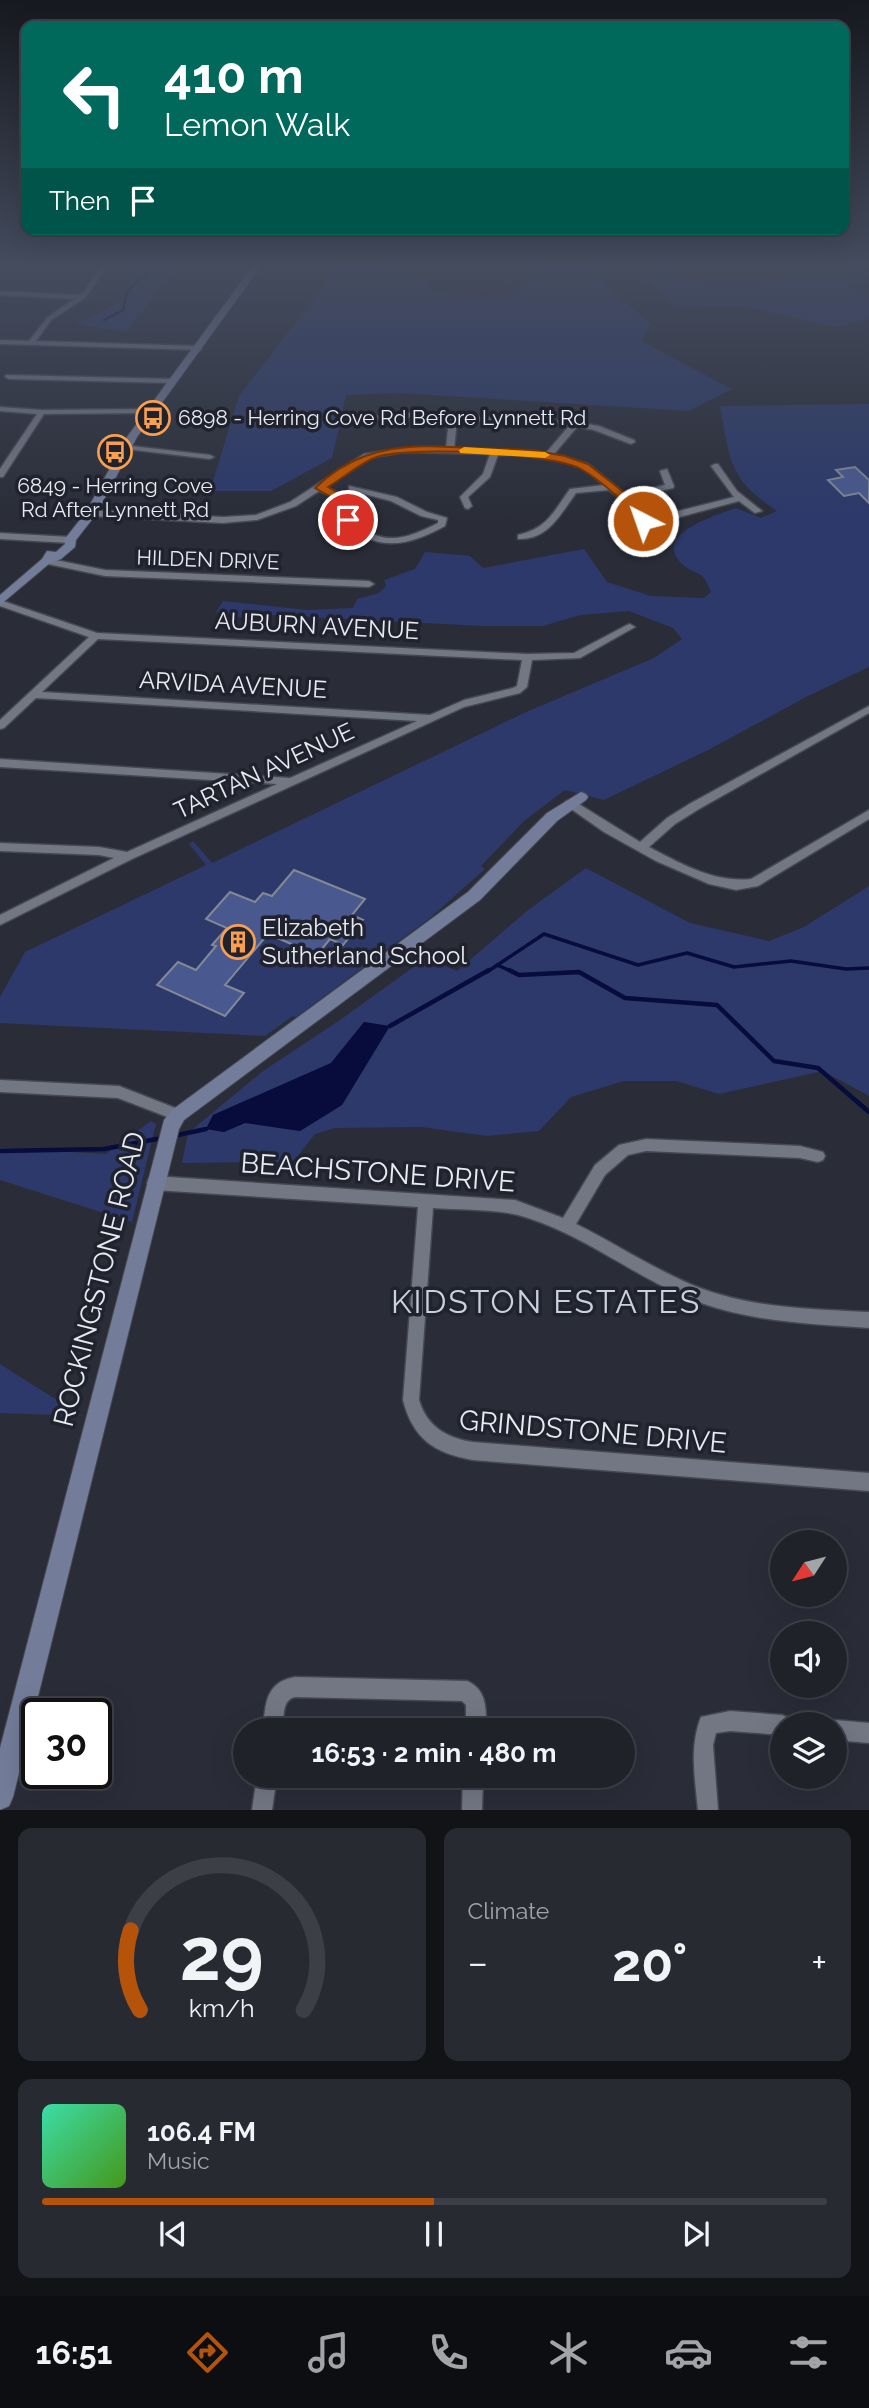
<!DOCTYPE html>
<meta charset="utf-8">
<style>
:root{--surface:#20222a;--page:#282a32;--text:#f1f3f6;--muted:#a2a4a8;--line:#3d3f47;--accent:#b45309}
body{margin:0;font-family:Raleway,sans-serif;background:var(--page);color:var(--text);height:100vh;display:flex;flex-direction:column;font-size:26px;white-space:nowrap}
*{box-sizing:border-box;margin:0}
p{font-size:23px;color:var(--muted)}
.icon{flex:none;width:38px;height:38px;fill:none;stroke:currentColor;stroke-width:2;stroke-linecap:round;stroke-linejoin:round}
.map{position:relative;height:1810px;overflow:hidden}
.details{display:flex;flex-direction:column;gap:18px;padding:18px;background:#121317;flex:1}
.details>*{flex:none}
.banner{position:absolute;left:21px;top:21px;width:828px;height:214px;border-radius:14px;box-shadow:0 7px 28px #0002,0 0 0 2px var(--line);background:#00695c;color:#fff;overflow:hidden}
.needle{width:46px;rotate:234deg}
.buttons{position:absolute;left:770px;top:1530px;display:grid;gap:14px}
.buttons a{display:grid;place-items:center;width:77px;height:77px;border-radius:50%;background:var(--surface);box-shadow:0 7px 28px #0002,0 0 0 2px var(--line);font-size:35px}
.speed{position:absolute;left:21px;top:1698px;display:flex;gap:14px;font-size:35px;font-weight:700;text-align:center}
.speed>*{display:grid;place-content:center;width:91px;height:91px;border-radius:50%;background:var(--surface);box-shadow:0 7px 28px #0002,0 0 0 2px var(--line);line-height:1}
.speed .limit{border:4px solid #111;border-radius:10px;background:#fff;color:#111}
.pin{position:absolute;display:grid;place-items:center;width:60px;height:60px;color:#fff;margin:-30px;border:4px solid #fff;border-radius:50%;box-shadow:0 2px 7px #0007}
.me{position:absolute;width:77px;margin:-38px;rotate:319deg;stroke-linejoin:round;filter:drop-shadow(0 0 5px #0008)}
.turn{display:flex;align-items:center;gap:24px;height:147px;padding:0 28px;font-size:32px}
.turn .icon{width:91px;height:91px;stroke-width:2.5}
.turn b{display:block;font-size:49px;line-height:60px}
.then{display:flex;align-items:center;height:66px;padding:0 28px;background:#0003;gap:14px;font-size:26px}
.big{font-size:52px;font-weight:700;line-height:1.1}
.details .tile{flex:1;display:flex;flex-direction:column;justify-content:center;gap:10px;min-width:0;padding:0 24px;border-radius:14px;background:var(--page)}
.details .dial{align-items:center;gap:0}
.dial svg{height:182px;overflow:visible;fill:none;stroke:var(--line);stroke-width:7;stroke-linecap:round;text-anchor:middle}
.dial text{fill:var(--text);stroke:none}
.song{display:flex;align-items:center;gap:21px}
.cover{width:84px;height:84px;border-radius:10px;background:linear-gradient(135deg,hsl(160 70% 55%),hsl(100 70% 35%))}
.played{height:7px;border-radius:4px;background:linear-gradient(90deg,var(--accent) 50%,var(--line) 50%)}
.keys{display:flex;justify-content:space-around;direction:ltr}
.heat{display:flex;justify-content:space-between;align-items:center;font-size:38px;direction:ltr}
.details .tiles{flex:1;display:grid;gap:18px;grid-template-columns:1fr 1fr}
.tile:last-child{grid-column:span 2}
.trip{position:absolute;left:233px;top:1718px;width:402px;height:70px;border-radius:35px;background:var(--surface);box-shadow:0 7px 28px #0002,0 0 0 2px var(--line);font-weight:700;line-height:70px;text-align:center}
.menu{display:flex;height:112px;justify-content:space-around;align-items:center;background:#0d0e11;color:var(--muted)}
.menu .icon{width:49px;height:49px}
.menu .current{color:var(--accent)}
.menu b{font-size:32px;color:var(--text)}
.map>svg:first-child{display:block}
.green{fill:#2c396a;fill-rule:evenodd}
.water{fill:#070c3c}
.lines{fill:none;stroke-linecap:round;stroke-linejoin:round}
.stream-far2{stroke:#070c3c;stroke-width:2}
.stream-far1{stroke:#070c3c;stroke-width:3.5}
.stream{stroke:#070c3c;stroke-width:4.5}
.building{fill:#495990;stroke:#838894;stroke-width:2}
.street-casing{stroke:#454851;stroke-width:3}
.secondary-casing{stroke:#454851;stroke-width:2}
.street{fill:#737784;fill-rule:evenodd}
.secondary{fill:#737c99;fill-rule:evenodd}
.route{fill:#b45309;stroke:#753606;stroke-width:2}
.slow{fill:#f59e0b}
.labels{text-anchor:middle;stroke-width:7;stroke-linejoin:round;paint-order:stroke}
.far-poi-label{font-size:21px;fill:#e7eaf1;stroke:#20232e;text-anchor:start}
.far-street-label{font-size:21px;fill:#e7eaf1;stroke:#20232e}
.street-label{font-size:24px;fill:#e7eaf1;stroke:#20232e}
.poi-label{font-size:24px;fill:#e7eaf1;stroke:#20232e;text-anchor:start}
.near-street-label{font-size:28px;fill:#e7eaf1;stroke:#20232e}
.near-neighbourhood-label{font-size:32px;letter-spacing:2px;fill:#cbd0de;stroke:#20232e}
</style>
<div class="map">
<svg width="869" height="1810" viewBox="0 0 869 1810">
<rect width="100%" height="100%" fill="#2a2d38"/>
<g class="green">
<polygon points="138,266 176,266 127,332 76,324 132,297 130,280"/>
<path d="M335,266H392L418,274L433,292C466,294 507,305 533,280L528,266H594L599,269L608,289L651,323L641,341L732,389L688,411L401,393L346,395L332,458L271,491H210L239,396L326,283Z"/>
<polygon points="661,266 666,266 679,279 734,285 752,284 803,272 822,277 855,268 869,276 847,288 869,297 869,319 835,327 742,306 681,307 673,304 646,279 648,274"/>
<path d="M869,404V667L808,696L710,749L604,800L565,790L524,821L481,866L485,869L430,918L296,1017L293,1016L265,1036L0,1023V997L25,952L206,865L189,844L193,841L212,863L526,712L654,658L682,639L673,628L629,611L580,615L543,626H482L270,615L232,618L216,612L223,601L307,610L353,608L357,599L379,593L386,586L384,580L415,569L425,552L470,556L483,568L584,549L607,582L651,596L704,598L711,592C701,566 697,578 681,563C652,533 718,515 736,508L761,518L777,511C728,479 730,459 720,406Z"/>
<path d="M586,868L690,923L769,941L804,927L869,886V1096L823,1071L719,1094L676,1081H624L571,1097L539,1131L487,1136L421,1127L335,1128L315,1134L293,1162L182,1163L188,1133L263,1071L340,1020L426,958L457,971L528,910ZM364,1022L389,1026L342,1105L300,1131L245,1123L224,1132L206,1129L213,1115L331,1063Z"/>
<polygon points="151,1121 156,1124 132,1222 0,1180 0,1148 106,1154"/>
<polygon points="0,1364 82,1416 0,1413"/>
</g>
<polygon class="water" points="364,1022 390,1026 342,1105 300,1131 245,1123 224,1132 206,1129 213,1115 331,1063"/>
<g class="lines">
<polyline class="stream-far2" points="104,320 123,310 127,292 153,266"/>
<g class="stream-far1">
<polyline points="497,965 513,972"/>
<polyline points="487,972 544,934 638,965 687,953 734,967 791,961 846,969 869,968"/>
<polyline points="574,972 579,972"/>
</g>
<g class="stream">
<polyline points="509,970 519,975 579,972 625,998 717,1005 774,1061 818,1068 869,1112"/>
<polyline points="390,1026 489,970"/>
<polyline points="173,1136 206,1129"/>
<polyline points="0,1151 104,1149 162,1138"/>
</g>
</g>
<g class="building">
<polygon points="855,467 869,480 869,503 859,493 844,496 828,480 843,477 836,470"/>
<polygon points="294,870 365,899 352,915 363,920 343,945 330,939 317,955 268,934 225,985 244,993 225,1016 157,985 178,962 196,970 216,946 212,945 227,928 206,919 230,892 255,902 263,893 272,896"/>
</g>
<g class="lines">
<g class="street-casing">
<g id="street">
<polygon points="101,266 107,266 85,298 51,320 36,341 198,346 201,346 201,350 0,344 0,340 29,341 47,318 74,299 0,295 0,291 79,295 84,292"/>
<polygon points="6,375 173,379 177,381 173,383 9,379 5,377"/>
<polygon points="0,407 42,410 149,409 153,411 149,413 44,414 3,477 0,477 0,469 37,414 0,411"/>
<path d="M410,413L575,422L599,426L634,440L635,442L631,444L594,430L577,427L554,454L588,464L625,494L665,485L660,471L667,469L674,486L673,488L630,498L643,508L647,519L734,497L711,466L715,464H718L737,491L762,511L755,513L739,501L650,525L640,523L636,511L609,490L576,493C560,515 548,540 518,539V535C548,528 553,512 570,489L604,485C597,480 589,472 582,468C557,454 525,455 498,455L490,477L468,497L472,506L468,509L465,508L460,497L483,474L490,454L404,452L369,458L325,487L342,494C343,499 342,506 344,510C347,517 355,522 360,526C386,547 411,537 438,523V520L421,516L391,501L349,490V486L397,497L427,512L447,518L445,526C414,543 383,553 353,529C340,518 335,515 335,497L319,491L296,506L257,520L223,523L91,516L87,513L91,510L223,517L256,515L290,502L364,454L404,448L446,449L449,419L410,417L374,420L370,418L374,416ZM457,420L569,426L546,453L532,451L454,449Z"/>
<polygon points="123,445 210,455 214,457 210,459 126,449 122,447"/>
<polygon points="0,533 70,537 74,540 70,543 0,539"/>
<polygon points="46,558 105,570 369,581 374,584 369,587 105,576 43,563 41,561"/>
<path d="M0,600L97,633L527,654L574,653L627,625L630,624L635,627L580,658L532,660L527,687L520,693L464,707L132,859L0,925V915L114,858L99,855L0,851V843L99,847L127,852L277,784L0,767V759L290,778L417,721L36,698L4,728L0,729V720L89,637L0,606ZM98,639L522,660L517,686L513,688L464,700L430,715L42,692Z"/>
<path d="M869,706V713L699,809L675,824L649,847C681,864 715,883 751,879L869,810V819L758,886L736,890L709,884L656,861L604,832L564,804L566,801H574L640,842L667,818L691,803Z"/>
<polygon points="0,1080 119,1086 183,1111 185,1115 183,1119 178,1121 118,1098 0,1092"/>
<path d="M646,1139L800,1146L823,1152L825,1156L823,1160L818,1162L800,1158L646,1151L628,1155L605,1175L576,1224C617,1244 656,1271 700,1288C753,1308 812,1309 869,1312V1328C812,1324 755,1322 701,1303C637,1280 584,1233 518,1215C496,1209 457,1210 433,1208L419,1400C427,1427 447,1438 473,1442L869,1473V1491L473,1460C434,1453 413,1439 403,1400L418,1207L154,1190L149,1188L147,1183L149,1178L154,1176L515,1200L563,1218L595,1165L619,1145Z"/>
<path d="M295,1677L467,1681C488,1690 486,1711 486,1731H466V1705L462,1701L295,1697C281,1700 284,1719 283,1731H263C265,1705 265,1682 295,1677Z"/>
<path d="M730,1711L782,1715L789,1718L791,1724H782V1735L730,1731L716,1733L713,1745L718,1810H698C695,1778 689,1747 701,1717Z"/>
<polygon points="835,1720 869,1723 869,1743 835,1740 835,1724 828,1724"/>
<polygon points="257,1776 277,1776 272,1810 252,1810"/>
<polygon points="463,1776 483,1776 482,1810 462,1810"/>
</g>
</g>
<g class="secondary-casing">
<g id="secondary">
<polygon points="253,266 261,266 137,437 97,513 76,540 75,547 61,559 50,563 0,605 0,595 42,559 47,551 56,552 65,544 64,540 86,512 127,437"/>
<polygon points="581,792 586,794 588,797 586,800 557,821 480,900 184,1120 179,1129 13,1797 9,1806 0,1810 0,1748 164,1120 172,1110 468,892 547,813"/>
</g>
</g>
<use href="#street" class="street"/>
<use href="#secondary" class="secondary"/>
</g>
<linearGradient id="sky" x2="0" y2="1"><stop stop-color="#17191f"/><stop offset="0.51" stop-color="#444c5e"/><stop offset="1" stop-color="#444c5e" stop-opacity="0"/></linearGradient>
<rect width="869" height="519" fill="url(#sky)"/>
<path class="route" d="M425,446L532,450L565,456L588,464L644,508L649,521L639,523C630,505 600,480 581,469C553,453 403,445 374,458C358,465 343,478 328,487L344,496L345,511L353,520L348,523L334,511L333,498L315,488C347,457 382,447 425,446Z"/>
<polygon class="slow" points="464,447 545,452 550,455 545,458 460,453 459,450"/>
<defs>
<g id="bus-ring" transform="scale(1.75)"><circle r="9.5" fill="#20232e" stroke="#f99f4d" stroke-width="1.5"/><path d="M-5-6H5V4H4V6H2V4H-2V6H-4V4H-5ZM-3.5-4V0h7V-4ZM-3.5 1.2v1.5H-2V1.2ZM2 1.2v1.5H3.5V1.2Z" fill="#f99f4d"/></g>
<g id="building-ring" transform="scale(1.75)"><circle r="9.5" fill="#20232e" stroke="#f99f4d" stroke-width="1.5"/><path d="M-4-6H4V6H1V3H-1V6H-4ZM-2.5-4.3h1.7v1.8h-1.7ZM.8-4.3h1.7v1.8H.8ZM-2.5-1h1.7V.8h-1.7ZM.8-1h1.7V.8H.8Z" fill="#f99f4d"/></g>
</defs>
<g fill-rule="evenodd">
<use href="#bus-ring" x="153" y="418"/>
<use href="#bus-ring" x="115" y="452"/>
<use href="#building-ring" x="238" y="942"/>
</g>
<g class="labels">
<g class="far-poi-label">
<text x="178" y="425">6898 - Herring Cove Rd Before Lynnett Rd</text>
<text x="115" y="493" text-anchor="middle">6849 - Herring Cove<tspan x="115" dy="24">Rd After Lynnett Rd</tspan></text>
</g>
<g class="far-street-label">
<text transform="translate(208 560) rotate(2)" y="7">HILDEN DRIVE</text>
</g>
<g class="street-label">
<text transform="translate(317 626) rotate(3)" y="8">AUBURN AVENUE</text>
<text transform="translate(233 685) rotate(3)" y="8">ARVIDA AVENUE</text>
<text transform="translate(264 771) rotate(-25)" y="8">TARTAN AVENUE</text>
</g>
<g class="poi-label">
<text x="262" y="936">Elizabeth<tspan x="262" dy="28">Sutherland School</tspan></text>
</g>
<g class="near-street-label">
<text transform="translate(378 1172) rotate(4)" y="10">BEACHSTONE DRIVE</text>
<text transform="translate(99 1279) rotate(-76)" y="10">ROCKINGSTONE ROAD</text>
<text transform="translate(593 1431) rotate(5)" y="10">GRINDSTONE DRIVE</text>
</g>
<g class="near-neighbourhood-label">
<text x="546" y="1313">KIDSTON ESTATES</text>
</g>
</g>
</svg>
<div class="buttons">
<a><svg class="needle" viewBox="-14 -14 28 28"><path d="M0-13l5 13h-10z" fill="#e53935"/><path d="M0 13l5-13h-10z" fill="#a2a4a8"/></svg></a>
<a><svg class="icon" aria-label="sound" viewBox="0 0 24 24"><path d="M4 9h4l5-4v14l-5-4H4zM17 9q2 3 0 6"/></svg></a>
<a><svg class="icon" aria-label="layers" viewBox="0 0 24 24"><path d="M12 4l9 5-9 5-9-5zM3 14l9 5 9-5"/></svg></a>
</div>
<div class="speed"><div class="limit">30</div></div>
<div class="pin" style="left:348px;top:520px;background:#d93025"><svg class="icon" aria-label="arrive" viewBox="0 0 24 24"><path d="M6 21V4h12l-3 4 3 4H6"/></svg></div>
<svg class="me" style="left:643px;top:521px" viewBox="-20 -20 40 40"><circle r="17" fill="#b45309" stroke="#fff" stroke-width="3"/><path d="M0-11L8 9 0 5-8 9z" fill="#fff"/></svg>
<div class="trip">16:53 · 2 min · 480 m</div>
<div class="banner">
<div class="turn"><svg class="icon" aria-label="left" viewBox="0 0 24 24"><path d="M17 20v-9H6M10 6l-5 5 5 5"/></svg><div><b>410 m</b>Lemon Walk</div></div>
<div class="then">Then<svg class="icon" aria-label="arrive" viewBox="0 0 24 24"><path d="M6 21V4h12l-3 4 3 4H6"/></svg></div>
</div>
</div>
<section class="details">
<div class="tiles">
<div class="tile dial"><svg viewBox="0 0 100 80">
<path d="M14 69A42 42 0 1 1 86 69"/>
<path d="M14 69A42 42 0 0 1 10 34" stroke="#b45309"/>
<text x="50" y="56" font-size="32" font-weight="700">29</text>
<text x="50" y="72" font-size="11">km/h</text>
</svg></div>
<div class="tile"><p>Climate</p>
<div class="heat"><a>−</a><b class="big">20°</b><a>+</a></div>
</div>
<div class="tile">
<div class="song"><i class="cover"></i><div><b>106.4 FM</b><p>Music</p></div></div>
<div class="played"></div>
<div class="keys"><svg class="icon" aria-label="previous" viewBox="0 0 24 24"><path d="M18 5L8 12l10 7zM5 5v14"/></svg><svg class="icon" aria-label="pause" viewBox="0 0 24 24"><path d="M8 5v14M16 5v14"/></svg><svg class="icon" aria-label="next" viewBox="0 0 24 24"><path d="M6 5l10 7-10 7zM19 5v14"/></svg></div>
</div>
</div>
</section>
<nav class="menu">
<b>16:51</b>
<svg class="icon current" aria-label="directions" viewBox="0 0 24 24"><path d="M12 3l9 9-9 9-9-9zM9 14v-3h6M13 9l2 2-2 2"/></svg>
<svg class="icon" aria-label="music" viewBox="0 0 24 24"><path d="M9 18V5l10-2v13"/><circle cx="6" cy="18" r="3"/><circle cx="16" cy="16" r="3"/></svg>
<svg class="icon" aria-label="phone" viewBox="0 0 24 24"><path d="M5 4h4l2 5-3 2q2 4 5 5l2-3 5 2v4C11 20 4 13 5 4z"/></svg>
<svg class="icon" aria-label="climate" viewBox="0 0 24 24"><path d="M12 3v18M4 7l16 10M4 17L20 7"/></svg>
<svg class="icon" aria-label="car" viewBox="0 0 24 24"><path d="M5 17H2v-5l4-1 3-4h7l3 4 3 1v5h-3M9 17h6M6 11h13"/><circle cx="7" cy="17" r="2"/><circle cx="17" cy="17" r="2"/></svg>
<svg class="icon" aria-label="filters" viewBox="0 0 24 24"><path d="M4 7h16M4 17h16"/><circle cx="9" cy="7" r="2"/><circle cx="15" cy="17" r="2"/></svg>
</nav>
